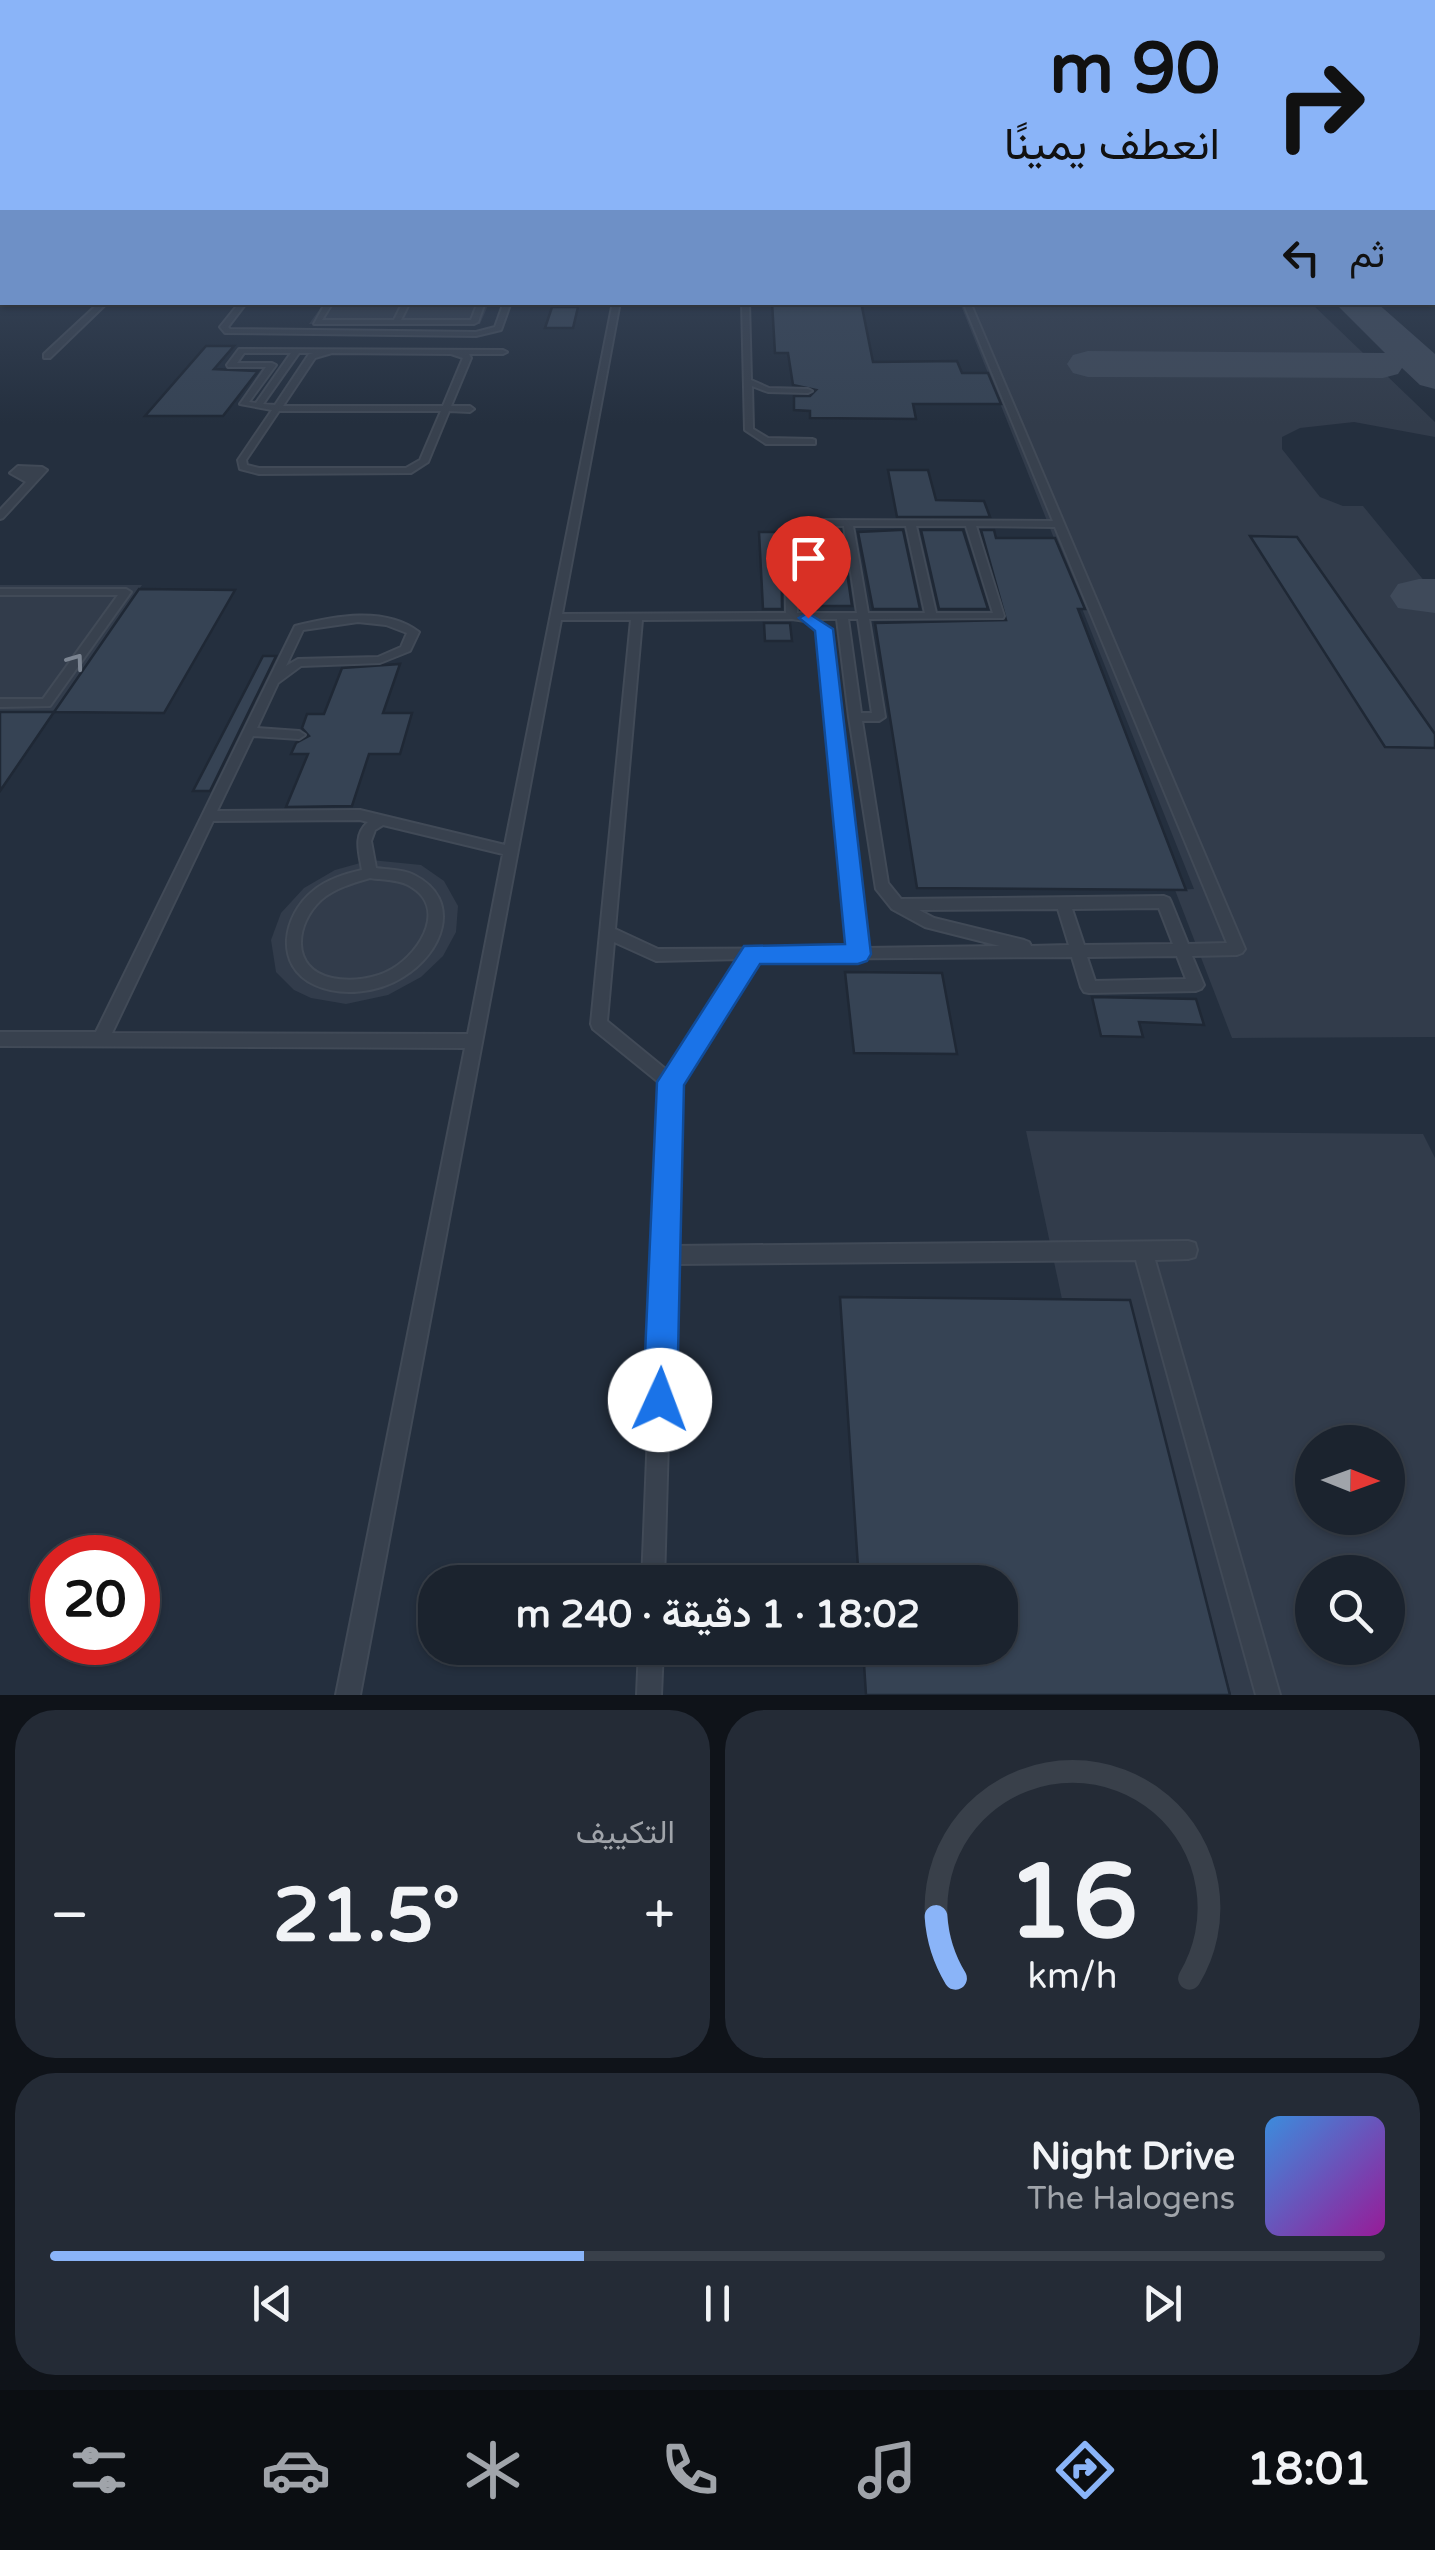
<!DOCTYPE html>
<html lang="ar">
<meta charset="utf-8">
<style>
:root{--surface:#1b232e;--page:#242b36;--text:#f1f3f6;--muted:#a0a4aa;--line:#39404a;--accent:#8ab4f8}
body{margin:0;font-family:"Varela Round",Vazirmatn,sans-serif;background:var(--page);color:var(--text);direction:rtl;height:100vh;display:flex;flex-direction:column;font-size:38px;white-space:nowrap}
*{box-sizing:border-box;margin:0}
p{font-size:32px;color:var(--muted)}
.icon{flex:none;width:55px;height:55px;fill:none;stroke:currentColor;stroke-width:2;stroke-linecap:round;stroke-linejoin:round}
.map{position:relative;height:1695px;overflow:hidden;direction:ltr}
.drawer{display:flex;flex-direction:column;gap:15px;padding:15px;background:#0f1319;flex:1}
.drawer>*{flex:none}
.guide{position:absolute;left:0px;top:0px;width:1435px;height:305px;box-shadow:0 2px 8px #0004,0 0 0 2px var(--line);direction:rtl;background:#8ab4f8;color:#111;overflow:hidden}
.needle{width:65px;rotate:91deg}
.buttons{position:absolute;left:1295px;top:1425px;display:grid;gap:20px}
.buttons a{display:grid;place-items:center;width:110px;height:110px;border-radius:50%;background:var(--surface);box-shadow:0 2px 8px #0004,0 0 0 2px var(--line);font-size:50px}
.speed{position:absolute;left:30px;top:1535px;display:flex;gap:20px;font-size:50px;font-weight:700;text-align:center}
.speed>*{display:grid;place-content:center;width:130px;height:130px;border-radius:50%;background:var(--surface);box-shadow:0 2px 8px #0004,0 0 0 2px var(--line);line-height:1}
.speed .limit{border:15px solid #d22;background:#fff;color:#111}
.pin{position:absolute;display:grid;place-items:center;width:85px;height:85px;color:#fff;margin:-102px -42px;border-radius:50% 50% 50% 0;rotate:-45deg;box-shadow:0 0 10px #0007}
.pin .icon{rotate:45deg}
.me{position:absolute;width:110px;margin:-55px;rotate:2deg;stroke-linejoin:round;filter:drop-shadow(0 0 8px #0008)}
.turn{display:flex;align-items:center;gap:35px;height:210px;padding:0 50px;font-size:45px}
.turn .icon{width:130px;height:130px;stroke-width:2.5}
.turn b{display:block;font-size:70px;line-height:85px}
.then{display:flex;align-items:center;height:95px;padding:0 50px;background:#0003;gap:20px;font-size:38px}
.big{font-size:75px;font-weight:700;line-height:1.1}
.drawer .tile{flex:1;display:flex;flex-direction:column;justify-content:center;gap:15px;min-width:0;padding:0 35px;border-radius:40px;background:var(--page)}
.drawer .dial{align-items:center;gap:0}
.dial svg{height:260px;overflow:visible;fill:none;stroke:var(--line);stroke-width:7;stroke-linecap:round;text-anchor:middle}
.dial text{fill:var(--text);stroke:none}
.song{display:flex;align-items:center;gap:30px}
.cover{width:120px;height:120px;border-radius:15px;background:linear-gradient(135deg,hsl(210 70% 55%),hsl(300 70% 35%))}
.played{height:10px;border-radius:5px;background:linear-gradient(90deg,var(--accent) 40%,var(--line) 40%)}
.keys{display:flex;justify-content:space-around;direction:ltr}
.heat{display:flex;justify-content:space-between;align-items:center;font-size:55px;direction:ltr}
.drawer .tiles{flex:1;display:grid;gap:15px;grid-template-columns:1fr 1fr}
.tile:last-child{grid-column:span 2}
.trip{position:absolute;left:418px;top:1565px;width:600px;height:100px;border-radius:40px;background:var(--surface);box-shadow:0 2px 8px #0004,0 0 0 2px var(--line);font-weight:700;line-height:100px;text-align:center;direction:rtl}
.tabs{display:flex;height:160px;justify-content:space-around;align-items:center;background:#0b0e12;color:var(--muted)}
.tabs .icon{width:70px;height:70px}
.tabs .current{color:var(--accent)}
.tabs b{font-size:45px;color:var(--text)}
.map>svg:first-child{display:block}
.airport{fill:#323c4b;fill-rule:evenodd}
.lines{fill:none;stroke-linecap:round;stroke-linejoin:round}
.taxiway{fill:#3f4a5a;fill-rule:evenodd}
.building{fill:#364354;stroke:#1f2835;stroke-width:2.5}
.service-casing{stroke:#414a57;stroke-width:4}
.service{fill:#38414e;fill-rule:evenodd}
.oneway{stroke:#7c8592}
.route{fill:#1a73e8;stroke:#114b97;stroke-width:2.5}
</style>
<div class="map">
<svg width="1435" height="1695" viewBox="0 0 1435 1695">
<rect width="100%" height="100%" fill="#242f3e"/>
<g class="airport">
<polygon points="324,303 489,303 480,324 309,324"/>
<polygon points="960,303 1311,303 1435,422 1435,437 1354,422 1300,428 1282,437 1282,449 1320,497 1343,506 1363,506 1435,594 1435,1037 1232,1038 1175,890 1194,889"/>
<polygon points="0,585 142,585 54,712 0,712"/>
<polygon points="371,860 421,865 444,881 458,906 456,932 443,956 421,977 388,995 346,1004 311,998 294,990 276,972 271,940 281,913 304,888 335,870"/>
<path d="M1026,1131L1423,1134L1435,1158V1695H1231L1130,1301L1062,1299ZM1312,1442H1388V1518H1312ZM1312,1572H1388V1648H1312Z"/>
</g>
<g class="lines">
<g class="taxiway">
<rect x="1432" y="276" width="3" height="22"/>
<polygon points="1334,302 1376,302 1435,354 1435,389 1420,385 1402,368 1398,374 1383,378 1088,377 1073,373 1067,364 1073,355 1088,351 1385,353"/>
<polygon points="1419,579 1435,579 1435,613 1398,608 1390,596 1398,584"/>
</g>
</g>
<g class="building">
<polygon points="772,302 861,302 873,362 957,361 962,373 988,373 1001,404 913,404 916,419 810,418 810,411 794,410 794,396 810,396 816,390 793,385 788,353 775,353"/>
<polygon points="552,307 578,307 573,328 545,328"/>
<polygon points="206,346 234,346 214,369 258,371 223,416 145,416"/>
<polygon points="888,470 928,470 936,500 984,501 990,517 897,517"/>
<polygon points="899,530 903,530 920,609 873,609 858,532"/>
<polygon points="921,530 963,530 988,609 939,609"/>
<polygon points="981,530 994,530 996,538 1055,538 1085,609 1078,609 1186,890 917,888 875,623 1006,620"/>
<polygon points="759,532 781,532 782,609 763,609"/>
<polygon points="803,532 841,532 852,606 801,606 799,533"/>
<polygon points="1250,536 1297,537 1435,734 1435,748 1385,747"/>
<polygon points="139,589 235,590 164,713 54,712"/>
<polygon points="764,623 790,623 792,641 765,641"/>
<polygon points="263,656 276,656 210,791 193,791"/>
<polygon points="400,664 383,713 412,713 400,754 369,754 352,806 286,807 308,754 291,754 296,743 309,736 302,728 307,714 324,714 342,668"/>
<polygon points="0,712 54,712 0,791"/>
<polygon points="845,972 942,973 957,1054 854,1053"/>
<polygon points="1092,997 1196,999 1204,1025 1139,1022 1143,1037 1101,1036"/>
<polygon points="840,1297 1130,1300 1230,1695 866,1695 863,1648 1000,1648 1000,1582 859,1582"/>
</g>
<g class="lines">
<g class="service-casing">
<g id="service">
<polygon points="2,256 2,261 0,262 0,257"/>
<polygon points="100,302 108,302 50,358 44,358 44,354"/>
<polygon points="240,302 247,302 228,327 230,329 476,332 495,327 504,302 511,302 501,330 476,336 225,333 220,327"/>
<polygon points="326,302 333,302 322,320 394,320 403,302 410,302 401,320 471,320 478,302 485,302 478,322 474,324 314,324"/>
<path d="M613,302H620L562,614L786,613L785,529L806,520L1053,521L963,302H970L1245,949L1242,953L1237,955L1192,956L1204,985L1201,989L1196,991L1089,993L1084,992L1081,987L1072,957L757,959L678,1083L674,1246L1188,1241L1195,1243L1197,1250L1195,1257L1188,1259L1155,1260L1280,1695H1256L1136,1260L673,1264L664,1582H642L662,1085L593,1029L591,1024L631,620H561L360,1695H336L465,1048L0,1046V1032H96L295,626C334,616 385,606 419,632L410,651L380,663L301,666L278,683L257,728L299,731L305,735L299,739L253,736L217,811L360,810L505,845ZM807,526H844L857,613H797L795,531ZM853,526H906L925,613H868ZM916,526H966L993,613H936ZM976,526L1055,527L1227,943L1188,944L1171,902L1169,898L1164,896L901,899L888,883L862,721H879L885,717L869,619L1003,618L1004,616ZM792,619L805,621L818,630L850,948L658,949L615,929L642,620ZM817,619H837L849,717L876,889L892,909L925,927L1000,946L865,948L829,629ZM848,619H858L872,713H861ZM358,622L386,625L407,633L401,647L378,657L298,659L286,666L303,630ZM360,820L368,822C353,835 359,852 362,870C345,874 327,879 313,891C283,915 273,966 315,985C341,997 378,993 403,977C442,954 464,900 414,875C403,869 388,870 376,868L371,841L375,830L383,825L503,854L468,1034L112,1033L213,821ZM370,878C382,880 397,879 408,885C448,906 422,951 392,969C375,979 351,982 332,978C290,969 295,924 321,900C335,888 353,883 370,878ZM1159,908L1173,944L1084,945L1072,909ZM1058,909L1069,945L1031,946L1029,942L1024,940L934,918L919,910ZM614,942L656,961L741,959L668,1071L607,1021ZM1177,956L1186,979L1095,981L1087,957Z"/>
<polygon points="742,302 749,302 751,380 769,388 808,389 812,391 808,393 768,392 752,386 753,429 768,438 812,439 815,440 815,444 766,444 745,430"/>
<path d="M239,349L503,350L507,352L503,354H469L471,358L451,406H470L474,409L470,412L449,411L428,462L411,473L259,474L240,469L238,460L272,410L240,404L266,367H228L227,365ZM244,353H291L256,403L249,402L276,365L272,363H237ZM299,353H314L309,354L275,405L263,404ZM332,353L451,354L463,358L443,406H283L315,358ZM279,411H441L420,460L406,468H259L247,465L246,460Z"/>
<polygon points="18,466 42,467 47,470 3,518 0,519 0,510 26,482 10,473"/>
<polygon points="0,589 126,589 131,592 50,706 0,707 0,699 43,699 118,595 0,595"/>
<polygon points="639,1648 663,1648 661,1695 637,1695"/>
</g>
</g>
<use href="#service" class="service"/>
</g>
<defs><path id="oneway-chevron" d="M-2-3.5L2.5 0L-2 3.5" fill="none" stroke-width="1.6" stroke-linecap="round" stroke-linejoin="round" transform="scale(2.5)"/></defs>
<use class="oneway" href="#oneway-chevron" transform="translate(76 661) rotate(-54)"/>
<linearGradient id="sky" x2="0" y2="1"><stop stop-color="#141a22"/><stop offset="0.44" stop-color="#3f4d63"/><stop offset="1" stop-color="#3f4d63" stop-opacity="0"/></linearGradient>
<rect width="1435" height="424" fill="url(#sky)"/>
<polygon class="route" points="808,613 833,629 871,954 867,961 858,964 760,964 684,1085 677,1400 672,1412 660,1417 648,1412 643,1400 657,1082 744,946 845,944 815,631 799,618"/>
</svg>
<div class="buttons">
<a><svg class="needle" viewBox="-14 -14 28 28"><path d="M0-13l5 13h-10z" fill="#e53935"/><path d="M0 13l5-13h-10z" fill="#a0a4aa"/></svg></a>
<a><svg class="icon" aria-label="search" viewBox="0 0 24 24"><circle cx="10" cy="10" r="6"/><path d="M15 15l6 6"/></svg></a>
</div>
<div class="speed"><div class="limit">20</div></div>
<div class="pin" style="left:808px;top:618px;background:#d93025"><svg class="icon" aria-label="arrive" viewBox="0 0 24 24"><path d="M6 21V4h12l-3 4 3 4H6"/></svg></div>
<svg class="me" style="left:660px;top:1400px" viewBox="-20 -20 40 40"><circle r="19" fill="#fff"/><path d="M0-13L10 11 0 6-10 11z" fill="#1a73e8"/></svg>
<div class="trip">18:02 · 1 دقيقة · 240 m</div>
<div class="guide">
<div class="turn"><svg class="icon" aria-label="right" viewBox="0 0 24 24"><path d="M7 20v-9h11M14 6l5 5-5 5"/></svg><div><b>90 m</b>انعطف يمينًا</div></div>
<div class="then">ثم<svg class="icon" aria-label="left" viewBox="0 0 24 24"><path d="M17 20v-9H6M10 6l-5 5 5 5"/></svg></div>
</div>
</div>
<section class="drawer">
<div class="tiles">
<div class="tile dial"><svg viewBox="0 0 100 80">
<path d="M14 69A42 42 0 1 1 86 69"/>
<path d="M14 69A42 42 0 0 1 8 50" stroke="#8ab4f8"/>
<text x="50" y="56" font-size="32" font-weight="700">16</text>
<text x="50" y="72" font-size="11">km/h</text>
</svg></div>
<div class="tile"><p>التكييف</p>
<div class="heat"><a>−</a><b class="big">21.5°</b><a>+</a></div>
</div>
<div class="tile">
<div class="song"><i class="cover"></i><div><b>Night Drive</b><p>The Halogens</p></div></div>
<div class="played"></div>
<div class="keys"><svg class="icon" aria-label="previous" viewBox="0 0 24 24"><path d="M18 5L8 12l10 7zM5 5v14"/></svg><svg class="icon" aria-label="pause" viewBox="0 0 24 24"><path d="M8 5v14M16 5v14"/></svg><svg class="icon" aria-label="next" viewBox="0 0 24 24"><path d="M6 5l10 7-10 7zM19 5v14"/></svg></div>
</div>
</div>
</section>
<nav class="tabs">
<b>18:01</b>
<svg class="icon current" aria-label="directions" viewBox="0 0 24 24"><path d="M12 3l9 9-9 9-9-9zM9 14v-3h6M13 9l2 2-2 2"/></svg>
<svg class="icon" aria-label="music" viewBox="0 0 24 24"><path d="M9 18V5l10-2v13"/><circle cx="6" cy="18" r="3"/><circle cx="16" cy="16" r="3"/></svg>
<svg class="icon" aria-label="phone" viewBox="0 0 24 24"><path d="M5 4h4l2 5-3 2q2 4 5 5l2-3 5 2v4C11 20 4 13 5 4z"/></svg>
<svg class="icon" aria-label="climate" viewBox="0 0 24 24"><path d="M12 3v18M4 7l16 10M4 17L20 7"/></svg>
<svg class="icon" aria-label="car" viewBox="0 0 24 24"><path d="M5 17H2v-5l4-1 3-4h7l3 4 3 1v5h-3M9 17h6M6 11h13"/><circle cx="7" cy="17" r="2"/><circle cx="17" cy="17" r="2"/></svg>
<svg class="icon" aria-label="filters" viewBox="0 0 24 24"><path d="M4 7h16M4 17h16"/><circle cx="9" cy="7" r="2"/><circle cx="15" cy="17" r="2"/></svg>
</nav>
